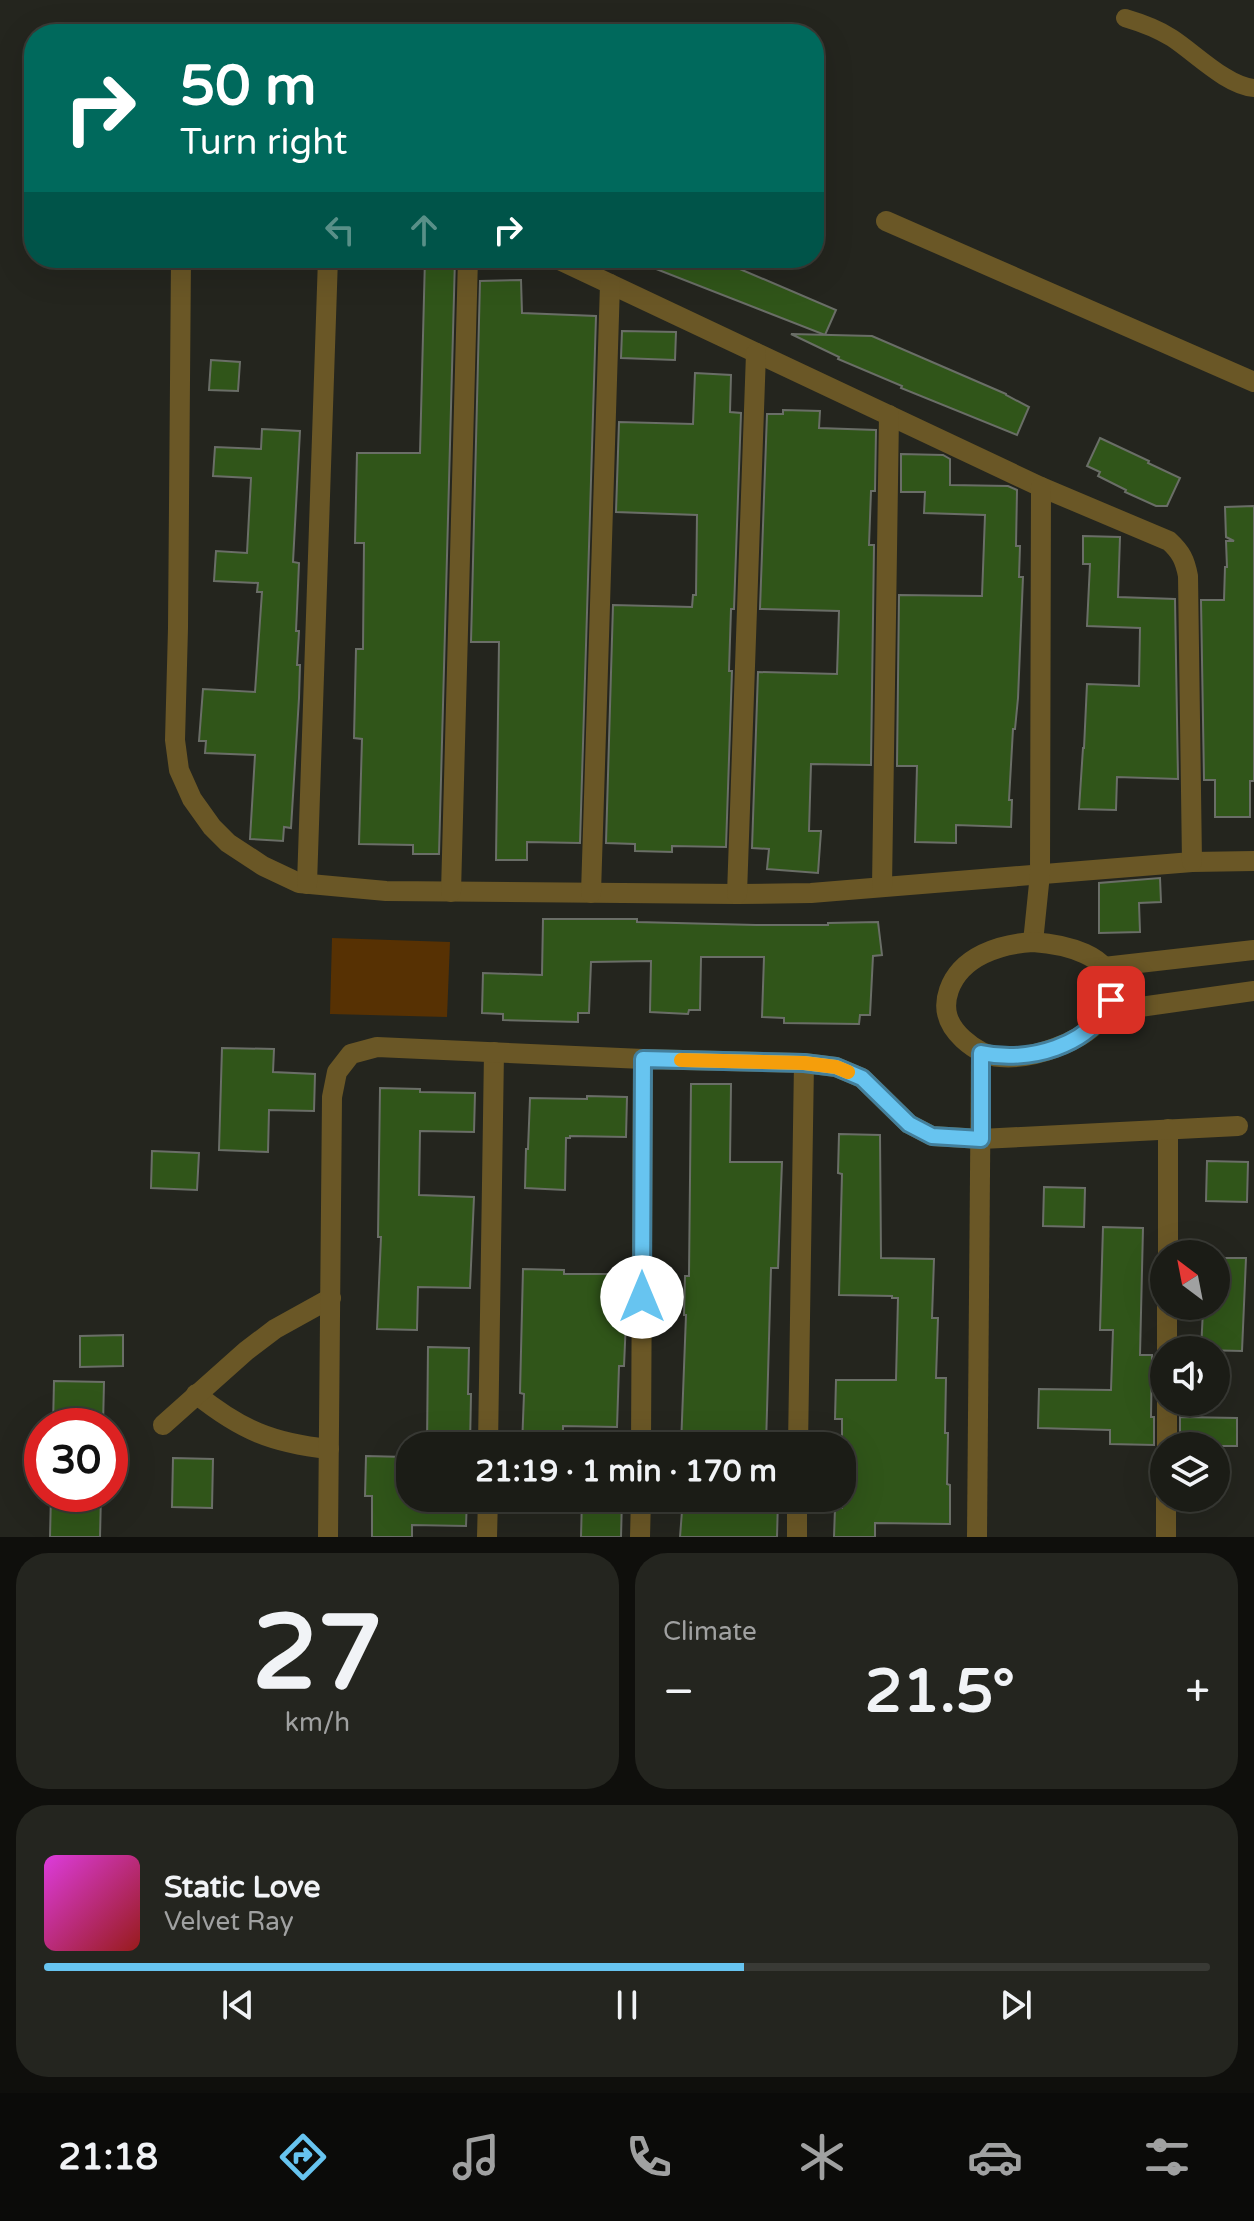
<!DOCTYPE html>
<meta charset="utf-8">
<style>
:root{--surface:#1b1c16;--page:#24251f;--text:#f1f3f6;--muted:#a0a1a1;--line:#393a35;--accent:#67c4f0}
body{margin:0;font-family:"Varela Round",sans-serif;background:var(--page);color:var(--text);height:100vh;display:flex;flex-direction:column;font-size:30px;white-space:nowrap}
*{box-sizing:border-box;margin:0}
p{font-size:26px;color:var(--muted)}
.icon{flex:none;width:44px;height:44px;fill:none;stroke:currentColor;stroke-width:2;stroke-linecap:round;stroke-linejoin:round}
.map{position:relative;height:1537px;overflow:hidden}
.panel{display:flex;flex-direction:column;gap:16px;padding:16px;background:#0f0f0c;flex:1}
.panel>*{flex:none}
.banner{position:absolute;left:24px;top:24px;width:800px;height:244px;border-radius:32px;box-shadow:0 8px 32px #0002,0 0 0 2px var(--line);background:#00695c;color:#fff;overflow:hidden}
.needle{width:52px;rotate:328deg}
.buttons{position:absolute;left:1150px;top:1240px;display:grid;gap:16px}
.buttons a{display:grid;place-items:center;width:80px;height:80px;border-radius:50%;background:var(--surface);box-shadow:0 8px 32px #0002,0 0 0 2px var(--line);font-size:40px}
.speed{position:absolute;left:24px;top:1408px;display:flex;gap:16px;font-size:40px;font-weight:700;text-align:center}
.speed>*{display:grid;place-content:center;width:104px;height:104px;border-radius:50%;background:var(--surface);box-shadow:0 8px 32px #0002,0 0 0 2px var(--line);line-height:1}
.speed .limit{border:12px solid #d22;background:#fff;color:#111}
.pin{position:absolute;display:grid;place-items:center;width:68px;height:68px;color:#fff;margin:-34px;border-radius:16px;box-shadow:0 4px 12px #0006}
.me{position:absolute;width:88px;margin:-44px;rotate:0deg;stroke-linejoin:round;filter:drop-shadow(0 0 6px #0008)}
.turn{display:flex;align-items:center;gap:28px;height:168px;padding:0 24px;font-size:36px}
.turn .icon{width:104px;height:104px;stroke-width:2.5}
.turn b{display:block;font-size:56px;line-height:68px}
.lanes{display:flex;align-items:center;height:76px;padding:0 24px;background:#0003;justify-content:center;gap:40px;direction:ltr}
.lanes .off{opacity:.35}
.big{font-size:60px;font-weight:700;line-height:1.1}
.panel .tile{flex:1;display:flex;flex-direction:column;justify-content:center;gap:12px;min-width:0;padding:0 28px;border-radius:32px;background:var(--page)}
.panel .dial{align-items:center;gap:0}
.dial b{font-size:104px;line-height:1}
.song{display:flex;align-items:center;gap:24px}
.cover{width:96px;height:96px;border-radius:12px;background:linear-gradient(135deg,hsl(300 70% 55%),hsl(0 70% 35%))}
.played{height:8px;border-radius:4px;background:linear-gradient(90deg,var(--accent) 60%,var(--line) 60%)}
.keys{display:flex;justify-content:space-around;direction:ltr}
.heat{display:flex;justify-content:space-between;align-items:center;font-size:44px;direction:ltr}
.panel .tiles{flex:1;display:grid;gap:16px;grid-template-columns:1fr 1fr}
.tile:last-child{grid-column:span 2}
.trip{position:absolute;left:396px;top:1432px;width:460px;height:80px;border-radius:32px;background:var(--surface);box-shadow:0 8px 32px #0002,0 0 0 2px var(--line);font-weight:700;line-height:80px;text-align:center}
.dock{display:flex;height:128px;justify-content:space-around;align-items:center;background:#0b0b09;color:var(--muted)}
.dock .icon{width:56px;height:56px}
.dock .active{color:var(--accent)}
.dock b{font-size:36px;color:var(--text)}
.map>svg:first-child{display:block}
.green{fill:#573103}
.building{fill:#305519;stroke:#6a6e67;stroke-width:2}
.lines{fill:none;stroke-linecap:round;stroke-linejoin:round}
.lane{stroke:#6a5726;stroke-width:18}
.street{stroke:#6a5726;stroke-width:20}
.route-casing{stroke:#437f9c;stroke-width:20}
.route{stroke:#67c4f0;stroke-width:14}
.slow{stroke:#f59e0b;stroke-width:14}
</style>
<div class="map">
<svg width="1254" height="1537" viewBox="0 0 1254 1537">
<rect width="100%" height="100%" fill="#24251e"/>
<polygon class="green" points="332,938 450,942 447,1017 330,1014"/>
<g class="building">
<polygon points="425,258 455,258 439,854 413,854 413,845 359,844 362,739 354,738 356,649 363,649 364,543 355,543 357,453 420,453"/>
<polygon points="634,258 714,258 836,310 825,335 633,260"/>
<polygon points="521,280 522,313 596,316 580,843 527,842 527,860 496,860 499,642 471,642 480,281"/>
<polygon points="622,331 676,332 675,360 621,358"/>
<polygon points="791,334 872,336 1006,394 1006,395 1029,407 1017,435 901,388 902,386 838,359 839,357"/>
<polygon points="211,360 240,362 238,391 209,390"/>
<polygon points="695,373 731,375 730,412 741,413 734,609 731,609 729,671 732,671 726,847 672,846 672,852 635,851 635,844 606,843 613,605 692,607 693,595 696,595 697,515 616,512 619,422 693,424"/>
<polygon points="783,410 820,411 819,428 876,430 875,491 871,491 869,545 874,545 871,765 811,764 809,831 821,831 818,873 767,869 769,849 752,848 758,672 837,674 839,611 760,609 767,414 783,414"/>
<polygon points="262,429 300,431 293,562 299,563 296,631 299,631 297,665 300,665 299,698 291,828 284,827 283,841 250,839 255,755 205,753 206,741 199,741 203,689 255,692 262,592 257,592 258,583 214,581 216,551 247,553 251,478 213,476 215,447 261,449"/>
<polygon points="1100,438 1149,461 1148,463 1180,478 1167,506 1156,506 1125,492 1126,490 1098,476 1100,472 1087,466"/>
<polygon points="901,454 943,455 950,459 950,485 1008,486 1017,490 1016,546 1020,546 1019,577 1023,577 1018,698 1015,729 1013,729 1009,800 1012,800 1011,827 956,825 956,843 915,842 917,766 897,766 899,595 982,596 985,515 924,513 925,492 901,492"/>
<polygon points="1254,506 1254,781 1250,781 1250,817 1215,817 1215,780 1204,780 1201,600 1224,600 1225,567 1227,567 1226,541 1234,541 1226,537 1225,507"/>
<polygon points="1083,536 1120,537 1118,597 1175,599 1178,779 1117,777 1116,810 1079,809 1083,748 1084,748 1087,684 1139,686 1140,628 1087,626 1090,564 1083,564"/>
<polygon points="1160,878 1161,902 1139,903 1140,932 1099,933 1099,883"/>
<polygon points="543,919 637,919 637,922 756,925 828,925 828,923 878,922 882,955 873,956 870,1015 860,1015 859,1024 784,1023 784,1018 762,1017 764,957 701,957 700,1010 689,1010 688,1014 650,1012 651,961 591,962 589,1013 578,1013 578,1022 503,1020 503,1014 482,1013 483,973 542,975"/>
<polygon points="222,1048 274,1049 273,1072 315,1074 314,1111 269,1110 268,1152 219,1150"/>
<polygon points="691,1084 731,1084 730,1162 782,1162 778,1268 771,1268 766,1446 681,1446 686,1315 684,1315 685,1276 689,1276"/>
<polygon points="380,1088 420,1089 420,1092 475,1093 474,1132 420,1131 419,1195 474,1197 470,1288 418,1287 417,1330 377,1329 381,1237 378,1237"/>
<polygon points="587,1096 627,1097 626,1137 570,1136 570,1138 566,1138 565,1190 525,1188 526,1149 528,1149 530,1098 587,1099"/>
<polygon points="839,1134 880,1135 881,1258 934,1259 932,1318 938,1318 936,1378 946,1378 945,1433 948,1433 947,1484 950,1485 950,1524 875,1523 875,1537 834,1537 835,1508 842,1508 842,1419 835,1419 836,1380 896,1380 898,1298 892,1298 892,1296 839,1295 842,1174 838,1173"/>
<polygon points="152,1151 199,1153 197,1190 151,1188"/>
<polygon points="1207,1161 1248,1162 1247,1202 1206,1201"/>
<polygon points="1044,1187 1085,1188 1084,1227 1043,1226"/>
<polygon points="1103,1227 1143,1228 1140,1355 1152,1355 1151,1417 1154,1417 1154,1445 1110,1444 1110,1430 1038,1428 1039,1389 1111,1390 1113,1330 1100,1330"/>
<polygon points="1216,1258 1246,1258 1242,1351 1201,1350 1203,1310 1216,1310"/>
<polygon points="523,1269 564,1270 564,1274 628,1274 624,1366 619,1366 617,1427 563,1426 563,1446 522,1446 524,1394 520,1393"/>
<polygon points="123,1335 123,1366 80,1367 80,1336"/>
<polygon points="428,1347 469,1348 468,1394 471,1394 470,1446 427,1446"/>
<polygon points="54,1381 104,1382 103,1426 53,1426"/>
<polygon points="1180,1417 1237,1418 1237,1446 1180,1446"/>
<polygon points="366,1456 406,1457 406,1498 467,1498 466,1526 412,1525 412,1537 372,1537 372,1496 365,1496"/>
<polygon points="173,1458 213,1459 212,1508 172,1507"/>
<polygon points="51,1494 101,1494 100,1537 50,1537"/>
<polygon points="582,1498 622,1498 621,1537 581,1537"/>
<polygon points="683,1498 778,1499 777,1537 680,1537"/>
</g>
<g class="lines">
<path class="lane" d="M1125,18C1142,23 1158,29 1172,38C1195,53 1227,86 1254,88"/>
<g class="street">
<polyline points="886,221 1254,382"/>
<polyline points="181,258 178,628 175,740 179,770 192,799 212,827 228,843 263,866 299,883 386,891 737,894 811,893 1192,862 1254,861"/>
<path d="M555,258L1041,487L1169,541C1181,552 1185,560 1188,576L1192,862"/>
<polyline points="307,884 328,258"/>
<polyline points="882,887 889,415"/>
<polyline points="451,892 468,258"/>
<polyline points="591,893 610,284"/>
<polyline points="737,894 756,353"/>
<polyline points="1033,942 1040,874 1041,487"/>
<path d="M1033,942C1061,944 1116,954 1112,992C1111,1001 1107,1012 1100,1020C1080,1043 1031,1060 1000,1057C985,1056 974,1049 963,1039C948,1025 942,1010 949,990C961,956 1000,944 1033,942Z"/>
<polyline points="1104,967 1254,950"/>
<polyline points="1105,1012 1254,991"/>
<polyline points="1168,1254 1168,1129"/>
<polyline points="1167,1350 1167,1306"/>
<path d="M196,1394C241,1430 272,1443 329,1449"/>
<polyline points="163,1425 246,1351 275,1329 331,1298"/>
<polyline points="488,1446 494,1052"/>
<polyline points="641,1446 643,1059"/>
<polyline points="798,1446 804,1063"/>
<polyline points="1167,1446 1167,1402"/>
<polyline points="328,1537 332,1097 337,1072 351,1054 377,1047 643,1059 804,1063 836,1067 862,1078 909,1124 932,1136 981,1139 1238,1126"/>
<polyline points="487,1537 488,1498"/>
<polyline points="640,1537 641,1498"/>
<polyline points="797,1537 797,1498"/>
<polyline points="977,1537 981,1053"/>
<polyline points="1166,1537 1166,1498"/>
</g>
</g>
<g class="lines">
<g class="route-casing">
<path id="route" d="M642,1297L643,1059L804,1063L836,1067L862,1078L909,1124L932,1136L981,1139V1053C1028,1063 1090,1047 1111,1000"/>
</g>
<use href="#route" class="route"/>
<polyline class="slow" points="681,1060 804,1063 836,1067 848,1072"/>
</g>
</svg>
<div class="buttons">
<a><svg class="needle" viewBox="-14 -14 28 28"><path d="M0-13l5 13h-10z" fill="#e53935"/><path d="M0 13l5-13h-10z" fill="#a0a1a1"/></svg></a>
<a><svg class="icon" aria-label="sound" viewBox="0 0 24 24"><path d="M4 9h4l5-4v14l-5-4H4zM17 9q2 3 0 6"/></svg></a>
<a><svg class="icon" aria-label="layers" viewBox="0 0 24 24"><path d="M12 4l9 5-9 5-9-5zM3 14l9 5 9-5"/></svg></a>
</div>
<div class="speed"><div class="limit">30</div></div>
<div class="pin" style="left:1111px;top:1000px;background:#d93025"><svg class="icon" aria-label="arrive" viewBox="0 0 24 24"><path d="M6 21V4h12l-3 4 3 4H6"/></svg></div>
<svg class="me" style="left:642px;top:1297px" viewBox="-20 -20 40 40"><circle r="19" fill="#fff"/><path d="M0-13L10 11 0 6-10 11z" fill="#67c4f0"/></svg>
<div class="trip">21:19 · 1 min · 170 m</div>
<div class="banner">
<div class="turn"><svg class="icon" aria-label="right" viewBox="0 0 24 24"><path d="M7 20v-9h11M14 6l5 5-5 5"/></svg><div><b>50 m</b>Turn right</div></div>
<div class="lanes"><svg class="icon off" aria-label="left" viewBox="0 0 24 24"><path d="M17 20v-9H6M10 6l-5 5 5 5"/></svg><svg class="icon off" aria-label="ahead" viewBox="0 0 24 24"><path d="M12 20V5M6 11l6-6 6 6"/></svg><svg class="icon" aria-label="right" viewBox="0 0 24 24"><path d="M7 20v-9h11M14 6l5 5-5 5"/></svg></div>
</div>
</div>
<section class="panel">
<div class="tiles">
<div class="tile dial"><b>27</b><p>km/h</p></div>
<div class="tile"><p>Climate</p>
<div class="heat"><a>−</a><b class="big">21.5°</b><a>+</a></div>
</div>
<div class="tile">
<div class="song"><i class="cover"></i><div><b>Static Love</b><p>Velvet Ray</p></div></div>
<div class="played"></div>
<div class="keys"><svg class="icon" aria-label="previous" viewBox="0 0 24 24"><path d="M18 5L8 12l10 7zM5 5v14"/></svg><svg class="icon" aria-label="pause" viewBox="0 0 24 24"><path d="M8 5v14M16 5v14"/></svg><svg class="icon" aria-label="next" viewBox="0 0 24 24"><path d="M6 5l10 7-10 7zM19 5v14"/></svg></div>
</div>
</div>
</section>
<nav class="dock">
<b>21:18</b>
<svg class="icon active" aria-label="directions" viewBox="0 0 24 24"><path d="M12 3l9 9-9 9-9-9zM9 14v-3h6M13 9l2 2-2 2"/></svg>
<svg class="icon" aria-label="music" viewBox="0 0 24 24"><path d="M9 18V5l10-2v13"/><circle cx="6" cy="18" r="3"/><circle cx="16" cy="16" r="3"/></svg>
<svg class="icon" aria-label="phone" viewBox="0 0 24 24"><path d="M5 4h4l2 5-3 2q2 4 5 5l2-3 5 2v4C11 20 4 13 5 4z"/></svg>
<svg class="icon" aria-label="climate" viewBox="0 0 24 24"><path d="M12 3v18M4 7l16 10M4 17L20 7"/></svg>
<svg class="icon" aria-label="car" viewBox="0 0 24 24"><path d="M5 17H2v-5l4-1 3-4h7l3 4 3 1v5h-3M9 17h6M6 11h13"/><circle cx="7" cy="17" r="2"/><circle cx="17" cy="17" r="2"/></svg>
<svg class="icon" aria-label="filters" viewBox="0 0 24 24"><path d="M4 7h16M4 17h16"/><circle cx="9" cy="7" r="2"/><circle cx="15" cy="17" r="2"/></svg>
</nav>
